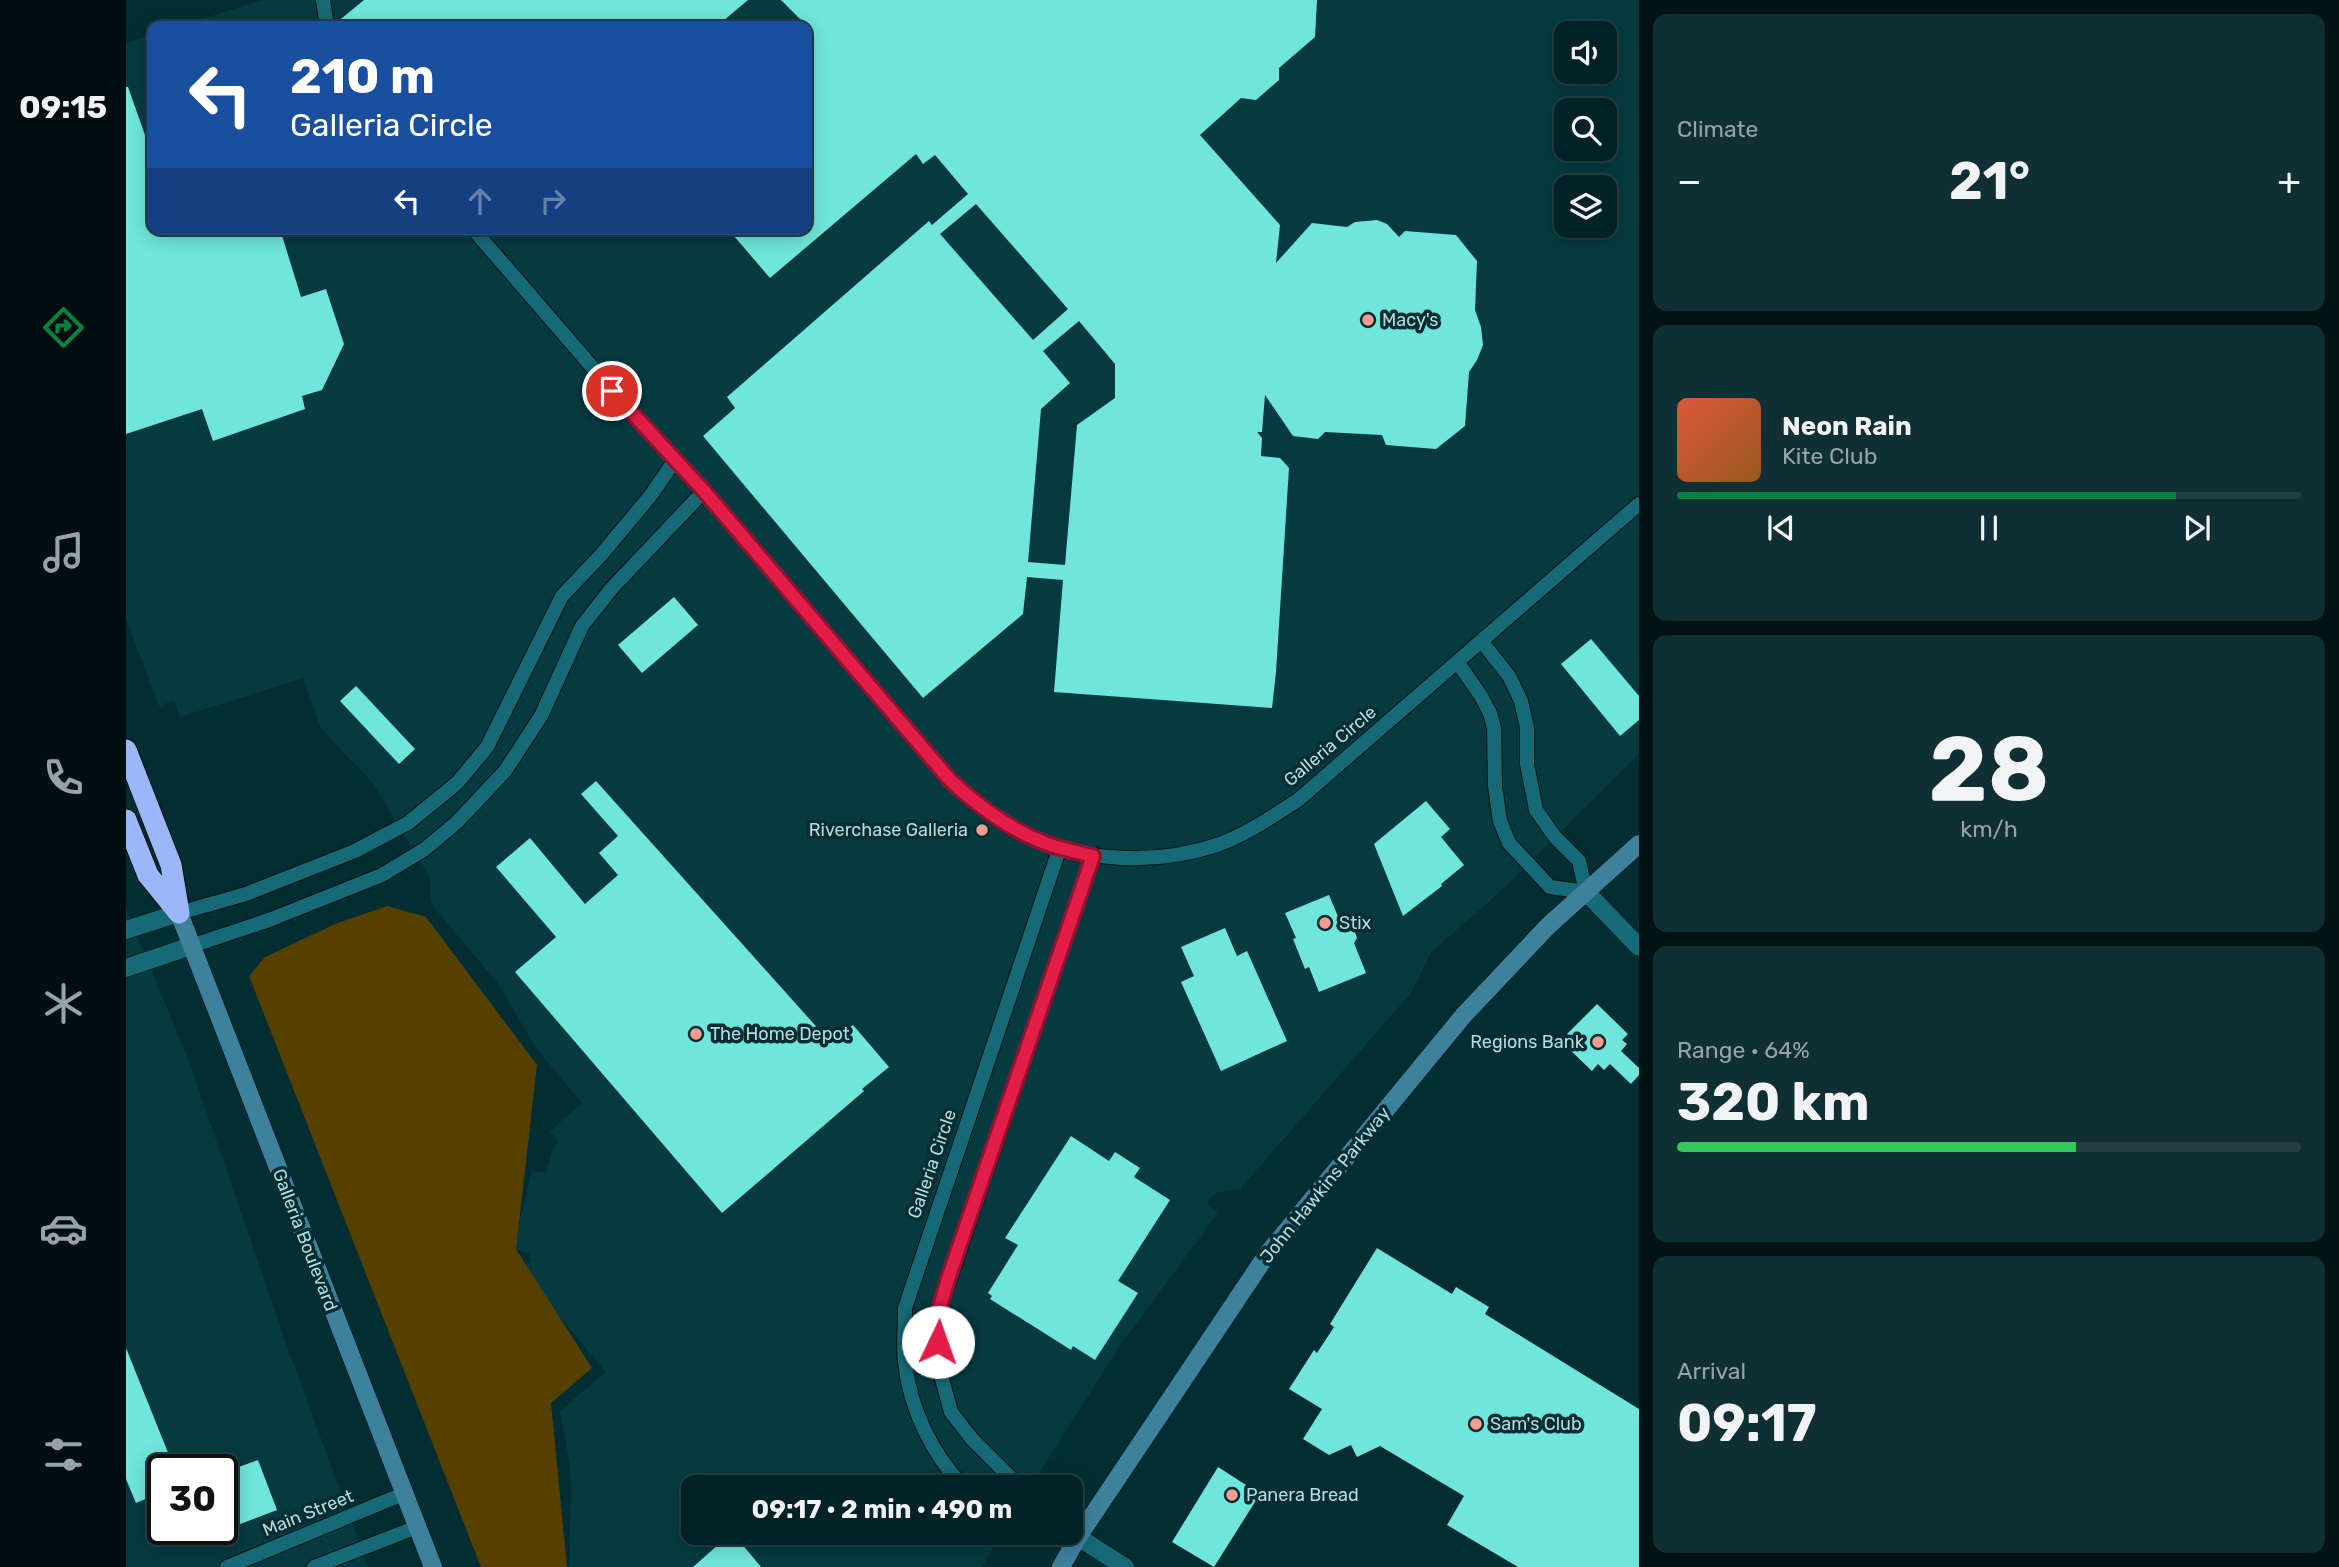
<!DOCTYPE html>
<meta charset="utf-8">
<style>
:root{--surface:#022226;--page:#102f32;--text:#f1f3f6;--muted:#96a4a7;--line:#233f43;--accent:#0b8043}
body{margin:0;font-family:Rubik,sans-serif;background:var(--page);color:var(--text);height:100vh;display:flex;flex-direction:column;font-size:26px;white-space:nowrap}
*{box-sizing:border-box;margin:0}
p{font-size:23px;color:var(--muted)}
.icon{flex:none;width:38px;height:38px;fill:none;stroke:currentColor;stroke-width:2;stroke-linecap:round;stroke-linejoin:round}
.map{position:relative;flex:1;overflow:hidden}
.side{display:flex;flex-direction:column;gap:14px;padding:14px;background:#011315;width:700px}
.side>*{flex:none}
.banner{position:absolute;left:21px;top:21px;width:665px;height:214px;border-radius:14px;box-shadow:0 4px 18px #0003,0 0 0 2px var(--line);background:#1a4fa0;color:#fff;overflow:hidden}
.controls{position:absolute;left:1428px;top:21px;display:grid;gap:14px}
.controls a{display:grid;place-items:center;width:63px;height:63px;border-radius:14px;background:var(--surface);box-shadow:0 4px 18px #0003,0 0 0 2px var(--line);font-size:35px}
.speed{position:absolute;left:21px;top:1454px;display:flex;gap:14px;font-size:35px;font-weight:700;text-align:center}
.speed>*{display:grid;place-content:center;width:91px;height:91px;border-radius:50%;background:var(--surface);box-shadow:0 4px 18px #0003,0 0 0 2px var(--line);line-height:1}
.speed .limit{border:4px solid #111;border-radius:10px;background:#fff;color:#111}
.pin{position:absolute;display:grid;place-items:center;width:60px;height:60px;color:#fff;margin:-30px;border:4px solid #fff;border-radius:50%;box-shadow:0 2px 7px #0007}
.me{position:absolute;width:77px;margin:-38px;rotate:3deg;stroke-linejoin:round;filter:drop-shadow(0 0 5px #0008)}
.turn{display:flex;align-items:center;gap:24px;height:147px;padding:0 28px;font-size:32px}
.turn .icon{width:91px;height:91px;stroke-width:2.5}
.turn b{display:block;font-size:49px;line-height:60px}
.lanes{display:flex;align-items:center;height:66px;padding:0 28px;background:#0003;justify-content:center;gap:35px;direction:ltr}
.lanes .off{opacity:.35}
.big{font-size:52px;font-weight:700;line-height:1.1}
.side .tile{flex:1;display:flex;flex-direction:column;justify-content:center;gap:10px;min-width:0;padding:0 24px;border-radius:14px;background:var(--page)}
.side .dial{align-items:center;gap:0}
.dial b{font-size:91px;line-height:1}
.song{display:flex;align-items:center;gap:21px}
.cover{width:84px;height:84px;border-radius:10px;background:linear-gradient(135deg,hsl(10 70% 55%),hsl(30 70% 35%))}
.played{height:7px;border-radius:4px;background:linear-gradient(90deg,var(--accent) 80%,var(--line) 80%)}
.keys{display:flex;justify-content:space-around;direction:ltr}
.heat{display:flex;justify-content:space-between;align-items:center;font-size:38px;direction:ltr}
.charge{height:10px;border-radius:5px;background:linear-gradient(90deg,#34c759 64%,var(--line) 0)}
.trip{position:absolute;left:555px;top:1475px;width:402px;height:70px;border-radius:14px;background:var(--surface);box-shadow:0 4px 18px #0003,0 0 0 2px var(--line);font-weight:700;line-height:70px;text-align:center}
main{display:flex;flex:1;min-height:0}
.tab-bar{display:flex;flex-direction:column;width:126px;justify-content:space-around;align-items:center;background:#010e0f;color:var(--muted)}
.tab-bar .icon{width:49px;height:49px}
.tab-bar .selected{color:var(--accent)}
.tab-bar b{font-size:32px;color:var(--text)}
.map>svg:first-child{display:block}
.built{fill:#063a41;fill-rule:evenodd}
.green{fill:#554000}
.building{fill:#6fe5db;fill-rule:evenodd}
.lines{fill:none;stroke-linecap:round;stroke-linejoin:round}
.minor-casing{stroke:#001417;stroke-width:16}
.tertiary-casing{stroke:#001417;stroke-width:19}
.secondary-casing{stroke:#001417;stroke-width:19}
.motorway-casing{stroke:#001417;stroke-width:23}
.minor{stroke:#166a75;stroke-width:14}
.tertiary{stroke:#166a75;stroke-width:18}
.secondary{stroke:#3e819c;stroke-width:18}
.motorway{stroke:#9cb6f8;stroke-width:21}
.route-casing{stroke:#92132f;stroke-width:18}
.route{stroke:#e11d48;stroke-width:12}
.poi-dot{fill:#f59c91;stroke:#022e33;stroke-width:2.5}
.labels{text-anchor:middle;stroke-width:7;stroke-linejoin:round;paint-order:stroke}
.poi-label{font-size:18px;fill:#b6dadf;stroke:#022e33;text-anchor:start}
.street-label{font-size:18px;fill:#b6dadf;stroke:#022e33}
</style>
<main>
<nav class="tab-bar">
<b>09:15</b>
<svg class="icon selected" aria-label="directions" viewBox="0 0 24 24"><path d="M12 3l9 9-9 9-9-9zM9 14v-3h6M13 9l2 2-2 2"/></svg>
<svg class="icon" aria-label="music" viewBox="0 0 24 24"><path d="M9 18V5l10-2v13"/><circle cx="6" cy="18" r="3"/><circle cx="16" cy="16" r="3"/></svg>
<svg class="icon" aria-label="phone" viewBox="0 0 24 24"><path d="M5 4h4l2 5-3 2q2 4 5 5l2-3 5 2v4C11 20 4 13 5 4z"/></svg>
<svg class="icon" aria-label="climate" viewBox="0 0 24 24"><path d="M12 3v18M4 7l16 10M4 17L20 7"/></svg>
<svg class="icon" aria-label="car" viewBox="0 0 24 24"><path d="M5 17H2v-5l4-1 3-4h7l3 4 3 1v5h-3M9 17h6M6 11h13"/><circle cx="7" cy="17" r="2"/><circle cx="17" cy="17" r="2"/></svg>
<svg class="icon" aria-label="filters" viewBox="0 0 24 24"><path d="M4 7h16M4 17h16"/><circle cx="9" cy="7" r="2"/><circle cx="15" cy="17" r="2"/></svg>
</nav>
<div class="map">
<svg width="1513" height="1567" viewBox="0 0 1513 1567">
<rect width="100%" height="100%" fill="#022e33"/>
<g class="built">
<path d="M136,0H1513V754L1373,893L1305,952L1285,993L1114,1189L1092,1192L1082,1200V1205L1092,1213L995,1344L904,1487L567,1488V1533H876L856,1567H443L445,1489L444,1466L434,1411L480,1372L395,1270L405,1261L403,1253L387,1249L406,1171L420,1173L427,1148L433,1142L424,1131L456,1103L410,1048L371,982L310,910L305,900L304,877L246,782L195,729L177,678L54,717L49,702L46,701L33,706L0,619V43L26,35V229H681V26H54ZM1440,33H1479V72H1440ZM1440,110H1479V149H1440ZM1440,187H1479V226H1440Z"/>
<path d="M0,908L64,1064L162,1349L242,1567H0ZM37,1470H96V1530H37Z"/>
</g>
<polygon class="green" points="261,906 300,917 411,1065 390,1249 466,1368 425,1403 441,1567 355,1567 123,976 139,957 209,924"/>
<g class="building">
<polygon points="238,0 622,0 591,26 210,26 210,23"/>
<path d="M655,0H1191L1189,37L1153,68V80L1130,100L1115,98L1074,135L1154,225L1150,263L1186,223L1221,227L1229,222L1251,220L1261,224L1273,237L1279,231L1330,235L1351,261L1349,310L1355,327L1357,345L1351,360L1343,372L1339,426L1310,449L1260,445L1256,435L1199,432L1192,439L1167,436L1139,395L1136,432H1131L1136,438L1135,456L1154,458L1163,468L1150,672L1146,708L928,692L937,580L901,577L897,614L797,698L577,436L609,408L601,397L803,221L806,225L842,194L809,155L797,164L790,154L644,278L602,229H681V26ZM850,204L942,309L907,340L814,234ZM953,321L989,364V398L951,425L939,565L902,562L915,409L944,383L917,351Z"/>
<polygon points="0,87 2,87 19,135 26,132 26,229 154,229 175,297 200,289 218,344 196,390 176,396 179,409 87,441 76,409 0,434"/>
<polygon points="548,597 572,625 516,673 492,645"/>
<polygon points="1465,639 1513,696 1513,720 1494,736 1435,664"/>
<polygon points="230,686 289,749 273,764 214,701"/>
<polygon points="470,781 705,1043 727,1025 763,1067 736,1089 738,1091 596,1213 389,972 430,937 370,867 404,838 459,904 492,875 473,853 492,836 455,794"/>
<polygon points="1300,801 1324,829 1315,837 1338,865 1315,884 1316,886 1277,916 1248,844"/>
<polygon points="1203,895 1213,919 1217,918 1225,921 1231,938 1228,943 1240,973 1193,992 1183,967 1179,969 1167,939 1170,938 1159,913"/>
<polygon points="1099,928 1111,956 1121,951 1161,1041 1095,1071 1055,982 1068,976 1055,947"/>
<polygon points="1471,1004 1502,1034 1496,1040 1501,1044 1495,1051 1513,1068 1513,1075 1505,1084 1484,1064 1478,1070 1472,1064 1466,1071 1441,1047 1447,1040 1441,1034"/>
<polygon points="945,1136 983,1161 989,1152 1014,1168 1008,1177 1044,1200 992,1281 1012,1293 969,1360 947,1346 945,1350 864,1299 866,1296 862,1293 892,1245 879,1238"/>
<polygon points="1251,1248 1326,1294 1330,1287 1363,1307 1359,1314 1513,1409 1513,1567 1392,1567 1321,1525 1338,1496 1254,1446 1231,1457 1225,1445 1203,1455 1177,1439 1196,1409 1163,1389 1188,1350 1191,1353 1208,1327 1204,1324"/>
<polygon points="0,1348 49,1470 37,1470 37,1492 10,1503 0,1479"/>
<polygon points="132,1460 151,1510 96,1531 96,1473"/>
<polygon points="1092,1467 1134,1494 1088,1567 1046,1542"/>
<polygon points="601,1537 610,1537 635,1567 567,1567"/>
</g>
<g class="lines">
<g class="minor-casing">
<g id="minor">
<polyline points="197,0 201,26"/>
<path d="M347,229L499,405L578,491L824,780C842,797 861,813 882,826C943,861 1022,867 1088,846C1118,836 1146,817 1172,800L1513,504"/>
<polyline points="1332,663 1355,696 1364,713 1368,728 1369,786 1374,821 1383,843 1424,887 1460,892 1453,861 1429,837 1410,810 1401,764 1401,728 1395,701 1383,676 1356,642"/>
<polyline points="53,913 120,894 229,851 282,823 331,783 361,747 436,596 475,555 525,495 549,460"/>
<polyline points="65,946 143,920 256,875 299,849 331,822 379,771 415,716 456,626 486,588 578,491"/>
<path d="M839,1488C806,1455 784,1409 779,1362C777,1345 779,1326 779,1308L934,847"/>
<polyline points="897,1488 888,1481 846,1439 825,1412 813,1368 811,1317 967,856"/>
<polyline points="926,1533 952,1537"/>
<polyline points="101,1567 277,1494"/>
<polyline points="188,1567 291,1527"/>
</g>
</g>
<g class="tertiary-casing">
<g id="tertiary">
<polyline points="1460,892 1513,947"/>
<polyline points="0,930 53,913"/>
<polyline points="0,968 65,946"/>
<polyline points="952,1537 999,1567"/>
</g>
</g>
<g class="secondary-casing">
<g id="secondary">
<polyline points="53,913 307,1567"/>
<polyline points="935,1567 952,1537 1142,1253 1337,1016 1422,926 1513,844"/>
</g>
</g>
<g class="motorway-casing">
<g id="motorway">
<polyline points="0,750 45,865 53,913"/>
<polyline points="0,820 22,875 52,912"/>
</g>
</g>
<use href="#minor" class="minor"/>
<use href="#tertiary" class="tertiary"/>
<use href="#secondary" class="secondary"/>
<use href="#motorway" class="motorway"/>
</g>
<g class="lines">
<g class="route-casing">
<path id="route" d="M486,391L578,491L824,780C852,806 882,829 919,843C934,849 951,852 967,856L822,1279L811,1317L812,1342"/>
</g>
<use href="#route" class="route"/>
</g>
<g class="poi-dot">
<circle cx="1242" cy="320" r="7"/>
<circle cx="856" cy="830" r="7"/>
<circle cx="1199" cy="923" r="7"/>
<circle cx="570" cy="1034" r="7"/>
<circle cx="1472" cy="1042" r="7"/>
<circle cx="1350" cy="1424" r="7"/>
<circle cx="1106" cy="1495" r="7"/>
</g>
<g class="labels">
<g class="poi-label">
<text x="1256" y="326">Macy's</text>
<text x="842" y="836" text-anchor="end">Riverchase Galleria</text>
<text x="1213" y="929">Stix</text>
<text x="584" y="1040">The Home Depot</text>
<text x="1458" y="1048" text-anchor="end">Regions Bank</text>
<text x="1364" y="1430">Sam's Club</text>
<text x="1120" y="1501">Panera Bread</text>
</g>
<g class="street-label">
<text transform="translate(1204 746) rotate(-40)" y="6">Galleria Circle</text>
<text transform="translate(806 1164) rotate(-71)" y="6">Galleria Circle</text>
<text transform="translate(1199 1185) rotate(-51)" y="6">John Hawkins Parkway</text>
<text transform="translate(179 1240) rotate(69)" y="6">Galleria Boulevard</text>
<text transform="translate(182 1513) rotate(-22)" y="6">Main Street</text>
</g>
</g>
</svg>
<div class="controls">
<a><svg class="icon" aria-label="sound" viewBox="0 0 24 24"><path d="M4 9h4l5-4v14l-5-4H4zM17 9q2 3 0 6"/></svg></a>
<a><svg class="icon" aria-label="search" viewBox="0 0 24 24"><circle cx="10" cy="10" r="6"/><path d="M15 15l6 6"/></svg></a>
<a><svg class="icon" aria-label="layers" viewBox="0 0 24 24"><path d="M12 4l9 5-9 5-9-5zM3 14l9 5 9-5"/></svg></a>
</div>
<div class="speed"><div class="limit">30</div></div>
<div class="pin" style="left:486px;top:391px;background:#d93025"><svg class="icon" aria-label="arrive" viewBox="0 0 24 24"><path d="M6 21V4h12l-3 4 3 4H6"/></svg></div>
<svg class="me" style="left:812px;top:1342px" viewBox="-20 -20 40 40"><circle r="19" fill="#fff"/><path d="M0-13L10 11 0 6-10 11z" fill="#e11d48"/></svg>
<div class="trip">09:17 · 2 min · 490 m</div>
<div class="banner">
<div class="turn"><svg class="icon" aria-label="left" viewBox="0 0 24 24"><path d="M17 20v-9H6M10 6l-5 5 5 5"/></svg><div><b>210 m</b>Galleria Circle</div></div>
<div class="lanes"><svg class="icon" aria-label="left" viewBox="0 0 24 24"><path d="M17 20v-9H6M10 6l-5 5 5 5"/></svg><svg class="icon off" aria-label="ahead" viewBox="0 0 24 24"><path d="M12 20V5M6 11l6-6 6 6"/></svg><svg class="icon off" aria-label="right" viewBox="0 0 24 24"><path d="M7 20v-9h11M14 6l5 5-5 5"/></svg></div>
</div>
</div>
<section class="side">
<div class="tile"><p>Climate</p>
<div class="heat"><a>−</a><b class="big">21°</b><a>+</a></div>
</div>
<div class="tile">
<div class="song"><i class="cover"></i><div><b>Neon Rain</b><p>Kite Club</p></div></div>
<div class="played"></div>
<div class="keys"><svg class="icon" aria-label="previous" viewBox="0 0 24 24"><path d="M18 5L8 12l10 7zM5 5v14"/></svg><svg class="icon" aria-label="pause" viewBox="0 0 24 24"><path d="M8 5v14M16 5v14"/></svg><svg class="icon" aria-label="next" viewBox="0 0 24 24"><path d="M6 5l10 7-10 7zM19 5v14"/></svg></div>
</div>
<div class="tile dial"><b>28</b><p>km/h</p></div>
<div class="tile"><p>Range · 64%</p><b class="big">320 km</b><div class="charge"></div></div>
<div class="tile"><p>Arrival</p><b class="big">09:17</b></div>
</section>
</main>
